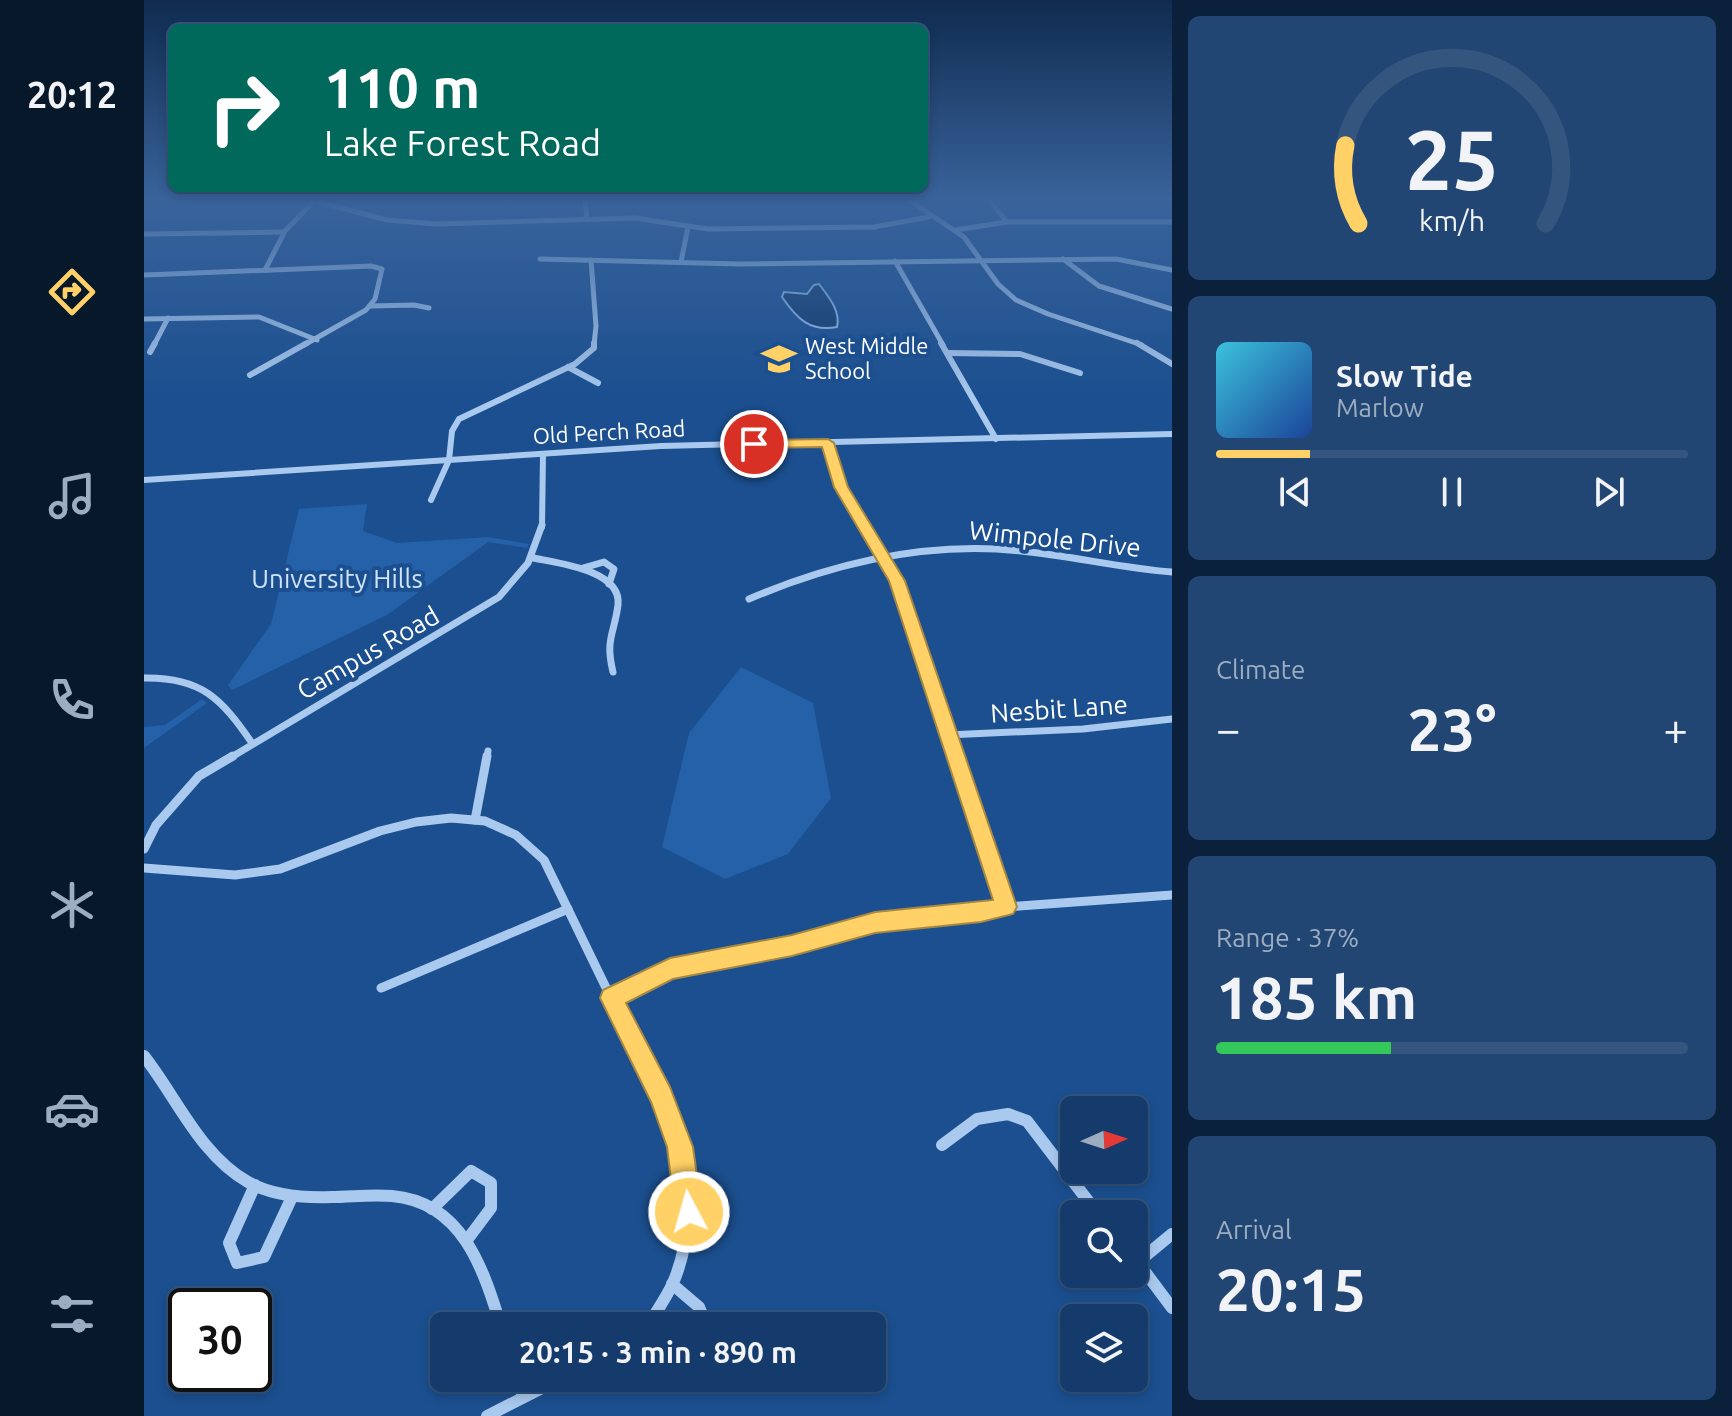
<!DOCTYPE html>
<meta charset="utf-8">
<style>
:root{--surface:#143b6b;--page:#214673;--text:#f1f3f6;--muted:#9dadc1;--line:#33557e;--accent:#ffd166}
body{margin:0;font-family:Ubuntu,sans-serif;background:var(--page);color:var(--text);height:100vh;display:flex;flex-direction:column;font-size:30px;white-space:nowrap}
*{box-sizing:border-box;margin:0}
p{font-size:26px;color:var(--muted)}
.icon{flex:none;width:44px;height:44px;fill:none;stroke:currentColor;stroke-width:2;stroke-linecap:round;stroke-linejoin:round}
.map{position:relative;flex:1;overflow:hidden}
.details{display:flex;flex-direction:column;gap:16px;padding:16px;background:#0b203b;width:560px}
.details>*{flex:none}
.top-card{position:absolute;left:24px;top:24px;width:760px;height:168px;border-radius:12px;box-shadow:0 4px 12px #0003,0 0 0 2px var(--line);background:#00695c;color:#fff;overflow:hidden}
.needle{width:52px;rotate:87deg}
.tools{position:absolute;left:916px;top:1096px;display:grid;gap:16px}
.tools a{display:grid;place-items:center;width:88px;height:88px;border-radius:12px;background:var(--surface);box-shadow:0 4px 12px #0003,0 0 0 2px var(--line);font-size:40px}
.speed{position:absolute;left:24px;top:1288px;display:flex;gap:16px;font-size:40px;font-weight:700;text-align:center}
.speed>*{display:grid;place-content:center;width:104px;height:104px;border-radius:50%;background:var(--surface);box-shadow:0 4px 12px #0003,0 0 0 2px var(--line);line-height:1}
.speed .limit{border:4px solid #111;border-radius:12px;background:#fff;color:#111}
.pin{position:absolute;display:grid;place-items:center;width:68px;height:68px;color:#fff;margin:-34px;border:4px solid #fff;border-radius:50%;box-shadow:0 2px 8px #0007}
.me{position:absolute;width:88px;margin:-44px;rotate:354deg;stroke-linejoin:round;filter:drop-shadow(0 0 6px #0008)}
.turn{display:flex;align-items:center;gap:28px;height:168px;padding:0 24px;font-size:36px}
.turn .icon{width:104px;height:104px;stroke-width:2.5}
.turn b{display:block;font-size:56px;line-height:68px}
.big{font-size:60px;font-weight:700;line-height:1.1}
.details .tile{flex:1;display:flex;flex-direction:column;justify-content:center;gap:12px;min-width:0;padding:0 28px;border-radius:12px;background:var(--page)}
.details .dial{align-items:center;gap:0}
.dial svg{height:208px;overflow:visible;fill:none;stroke:var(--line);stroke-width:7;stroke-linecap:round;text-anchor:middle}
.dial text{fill:var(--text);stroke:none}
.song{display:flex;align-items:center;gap:24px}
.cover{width:96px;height:96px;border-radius:12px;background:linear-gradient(135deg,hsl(190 70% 55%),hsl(220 70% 35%))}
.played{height:8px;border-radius:4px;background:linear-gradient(90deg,var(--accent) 20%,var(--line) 20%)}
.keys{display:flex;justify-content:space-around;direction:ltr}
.heat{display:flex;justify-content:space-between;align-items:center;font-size:44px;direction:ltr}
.charge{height:12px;border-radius:6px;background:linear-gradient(90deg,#34c759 37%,var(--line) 0)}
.trip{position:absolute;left:286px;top:1312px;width:456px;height:80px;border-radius:12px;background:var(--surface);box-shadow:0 4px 12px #0003,0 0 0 2px var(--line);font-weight:700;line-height:80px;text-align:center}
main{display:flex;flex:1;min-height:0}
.tabs{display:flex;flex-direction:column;width:144px;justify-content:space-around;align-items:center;background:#08182b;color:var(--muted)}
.tabs .icon{width:56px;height:56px}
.tabs .selected{color:var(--accent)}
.tabs b{font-size:36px;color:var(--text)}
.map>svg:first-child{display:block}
.green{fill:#2461a8}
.water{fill:#123a6d;stroke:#9cc4f0;stroke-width:2}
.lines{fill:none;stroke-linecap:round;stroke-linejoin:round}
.minor-far4{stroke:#a9c9ee;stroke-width:5}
.minor-far3{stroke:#a9c9ee;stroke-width:6}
.minor-far2{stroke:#a9c9ee;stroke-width:7}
.minor-far1{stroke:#a9c9ee;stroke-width:9}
.minor{stroke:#a9c9ee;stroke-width:12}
.tertiary{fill:#a9c9ee;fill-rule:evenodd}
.route{fill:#ffd166;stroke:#a68842;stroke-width:2}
.labels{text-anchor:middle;stroke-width:8;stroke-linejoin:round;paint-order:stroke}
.far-poi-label{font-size:22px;fill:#fff;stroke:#1b4f8f;text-anchor:start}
.far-street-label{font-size:22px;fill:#fff;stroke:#1b4f8f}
.street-label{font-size:26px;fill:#fff;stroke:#1b4f8f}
.park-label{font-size:26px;fill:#cfe3fa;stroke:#1b4f8f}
</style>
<main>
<nav class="tabs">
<b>20:12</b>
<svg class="icon selected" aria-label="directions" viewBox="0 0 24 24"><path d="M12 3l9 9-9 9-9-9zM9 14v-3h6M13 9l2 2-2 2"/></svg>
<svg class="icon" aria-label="music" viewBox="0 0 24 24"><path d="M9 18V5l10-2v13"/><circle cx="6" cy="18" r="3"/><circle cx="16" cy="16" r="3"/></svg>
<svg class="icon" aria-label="phone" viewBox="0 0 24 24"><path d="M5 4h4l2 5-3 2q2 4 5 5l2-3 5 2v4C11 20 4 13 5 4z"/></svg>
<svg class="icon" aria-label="climate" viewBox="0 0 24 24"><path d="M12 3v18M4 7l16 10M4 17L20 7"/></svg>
<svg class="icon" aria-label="car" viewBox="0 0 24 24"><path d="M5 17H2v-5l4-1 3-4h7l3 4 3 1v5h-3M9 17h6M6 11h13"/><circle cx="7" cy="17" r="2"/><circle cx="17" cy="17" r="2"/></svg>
<svg class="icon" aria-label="filters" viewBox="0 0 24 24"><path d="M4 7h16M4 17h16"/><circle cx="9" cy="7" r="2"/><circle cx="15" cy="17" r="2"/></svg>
</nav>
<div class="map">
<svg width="1028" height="1416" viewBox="0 0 1028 1416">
<rect width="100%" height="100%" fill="#1b4f8f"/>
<g class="green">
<polygon points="223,504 219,531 253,543 344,537 385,544 383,548 344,542 243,615 88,690 84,685 127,624 155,509"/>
<polygon points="597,667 669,703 687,798 644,854 581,879 518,847 545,733"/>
<polygon points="58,699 63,703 0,748 0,727 21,725"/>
</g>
<path class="water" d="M675,284C684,296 697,311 693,327C666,332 653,319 638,297L640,292L663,294L670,285Z"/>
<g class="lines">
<g class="minor-far4">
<polyline points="167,200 243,220 292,224 491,218 564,229 730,227 785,217"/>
<polyline points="441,200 443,219"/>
<polyline points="765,200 820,237 854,284 872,300 904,314 998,345"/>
<polyline points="845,200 863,222"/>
<polyline points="811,230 863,222 1028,222"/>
<polyline points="0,234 140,232"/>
<polyline points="396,259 596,264 972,259 1028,270"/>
<polyline points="919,259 955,286 1028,309"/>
<polyline points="447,260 452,326 450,345"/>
<polyline points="751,261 799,345"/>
<polyline points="537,262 544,227"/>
<polyline points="121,270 141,231 171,200"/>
<polyline points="0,275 227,266 238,269 231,299 222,310 160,345"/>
<polyline points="226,306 270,305 285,308"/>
<polyline points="0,319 115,317 173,340"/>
<polyline points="10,345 24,318"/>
</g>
<g class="minor-far3">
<polyline points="797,343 852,439"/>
<polyline points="993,343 1028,364"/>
<polyline points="6,352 11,343"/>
<polyline points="804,353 876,354 936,373"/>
<polyline points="424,367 454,383"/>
<polyline points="106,375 163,343"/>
<polyline points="684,443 697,487 721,527"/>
<polyline points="287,500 305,460 308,431 315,419 431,364 450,348 450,343"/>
<polyline points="398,527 399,454"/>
</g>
<g class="minor-far2">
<polyline points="720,525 753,581 812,758"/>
<path d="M389,558C413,563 478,570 474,605C470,635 461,639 469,672"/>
<polyline points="439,568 460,562 470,569 465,584"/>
<path d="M605,599C692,562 782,541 877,551C928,556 977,568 1028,572"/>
<path d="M0,678C57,677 77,698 108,743"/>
<polyline points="803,735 939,729 1028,719"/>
<polyline points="86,758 355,597 384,563 398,525"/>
<polyline points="343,758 344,751"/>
</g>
<g class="minor-far1">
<polyline points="811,756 862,907"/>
<polyline points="331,820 343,756"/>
<polyline points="0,849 12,825 55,776 89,756"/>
<polyline points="0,868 91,875 136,869 236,831 272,822 307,818 341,821 372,835 400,860 467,998 526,969 648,946 731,923 862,907 1028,895"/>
<polyline points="237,988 424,909"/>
<polyline points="467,998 492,1049"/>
</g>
<g class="minor">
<path d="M492,1047C527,1120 564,1202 529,1283C522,1298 512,1312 504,1326"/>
<path d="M0,1056C33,1098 56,1155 104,1182C129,1196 159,1198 187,1197C207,1197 227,1194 248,1196C318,1202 339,1268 357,1326"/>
<polyline points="798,1145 833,1119 864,1114 883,1121 954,1214"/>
<polyline points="111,1185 85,1243 93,1263 120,1257 148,1197"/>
<polyline points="288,1209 327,1171 347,1183 347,1208 323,1240"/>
<polyline points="990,1257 1028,1308"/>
<polyline points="994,1262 1028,1234"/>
<polyline points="528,1284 555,1307 563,1326"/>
<polyline points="373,1378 379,1396"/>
<polyline points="343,1416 418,1378"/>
</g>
<polygon class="tertiary" points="1028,431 1028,437 517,449 0,483 0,477 517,443"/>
</g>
<linearGradient id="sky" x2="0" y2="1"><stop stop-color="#0f2b4f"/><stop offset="0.5" stop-color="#39639b"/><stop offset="1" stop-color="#39639b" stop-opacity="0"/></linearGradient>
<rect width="1028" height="398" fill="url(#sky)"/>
<polygon class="route" points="684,439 690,443 704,487 761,581 873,907 869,914 837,922 731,933 648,956 529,979 482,1003 526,1087 549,1147 558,1212 554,1221 545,1225 535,1221 531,1212 523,1147 507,1102 456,998 459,990 526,958 648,935 731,912 849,900 745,581 690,487 678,447 610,448 604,444 610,440"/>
<defs>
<g id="school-bare" transform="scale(2.76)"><path d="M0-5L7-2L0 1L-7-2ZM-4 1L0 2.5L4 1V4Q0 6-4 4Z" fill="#ffd166" stroke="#1b4f8f" stroke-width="2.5" paint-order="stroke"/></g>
</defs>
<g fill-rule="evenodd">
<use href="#school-bare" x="635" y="359"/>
</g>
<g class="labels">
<g class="far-poi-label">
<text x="661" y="354">West Middle<tspan x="661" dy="25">School</tspan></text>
</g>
<g class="far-street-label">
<text transform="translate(465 432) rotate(-3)" y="8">Old Perch Road</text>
</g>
<g class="street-label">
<text transform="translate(911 539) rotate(6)" y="9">Wimpole Drive</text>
<text transform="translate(224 653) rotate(-30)" y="9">Campus Road</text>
<text transform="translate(915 709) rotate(-4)" y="9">Nesbit Lane</text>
</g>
<g class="park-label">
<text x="193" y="588">University Hills</text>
</g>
</g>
</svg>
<div class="tools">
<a><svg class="needle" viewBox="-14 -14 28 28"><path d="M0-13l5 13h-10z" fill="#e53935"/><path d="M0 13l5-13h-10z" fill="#9dadc1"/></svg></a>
<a><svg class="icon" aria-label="search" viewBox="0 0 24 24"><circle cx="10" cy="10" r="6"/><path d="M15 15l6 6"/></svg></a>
<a><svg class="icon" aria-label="layers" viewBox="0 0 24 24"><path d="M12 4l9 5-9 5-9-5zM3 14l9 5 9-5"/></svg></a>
</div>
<div class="speed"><div class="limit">30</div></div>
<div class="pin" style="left:610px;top:444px;background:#d93025"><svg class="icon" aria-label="arrive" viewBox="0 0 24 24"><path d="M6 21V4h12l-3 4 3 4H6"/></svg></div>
<svg class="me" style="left:545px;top:1212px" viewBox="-20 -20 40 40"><circle r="17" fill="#ffd166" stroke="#fff" stroke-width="3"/><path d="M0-11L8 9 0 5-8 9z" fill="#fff"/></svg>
<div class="trip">20:15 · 3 min · 890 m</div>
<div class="top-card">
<div class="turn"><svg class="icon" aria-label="right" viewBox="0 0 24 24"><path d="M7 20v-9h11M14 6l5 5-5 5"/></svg><div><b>110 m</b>Lake Forest Road</div></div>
</div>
</div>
<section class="details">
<div class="tile dial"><svg viewBox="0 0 100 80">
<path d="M14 69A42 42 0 1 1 86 69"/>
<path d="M14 69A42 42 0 0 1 9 39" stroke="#ffd166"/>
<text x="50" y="56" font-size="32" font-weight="700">25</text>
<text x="50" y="72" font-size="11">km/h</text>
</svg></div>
<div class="tile">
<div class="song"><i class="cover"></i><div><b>Slow Tide</b><p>Marlow</p></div></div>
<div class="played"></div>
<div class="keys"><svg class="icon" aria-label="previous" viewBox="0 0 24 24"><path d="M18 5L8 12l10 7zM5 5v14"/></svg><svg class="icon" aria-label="pause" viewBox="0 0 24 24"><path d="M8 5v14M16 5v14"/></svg><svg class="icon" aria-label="next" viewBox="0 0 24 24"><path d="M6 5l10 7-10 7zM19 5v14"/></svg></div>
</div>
<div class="tile"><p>Climate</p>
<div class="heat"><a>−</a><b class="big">23°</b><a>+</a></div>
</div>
<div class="tile"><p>Range · 37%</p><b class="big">185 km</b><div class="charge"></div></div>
<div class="tile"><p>Arrival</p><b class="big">20:15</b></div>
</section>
</main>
